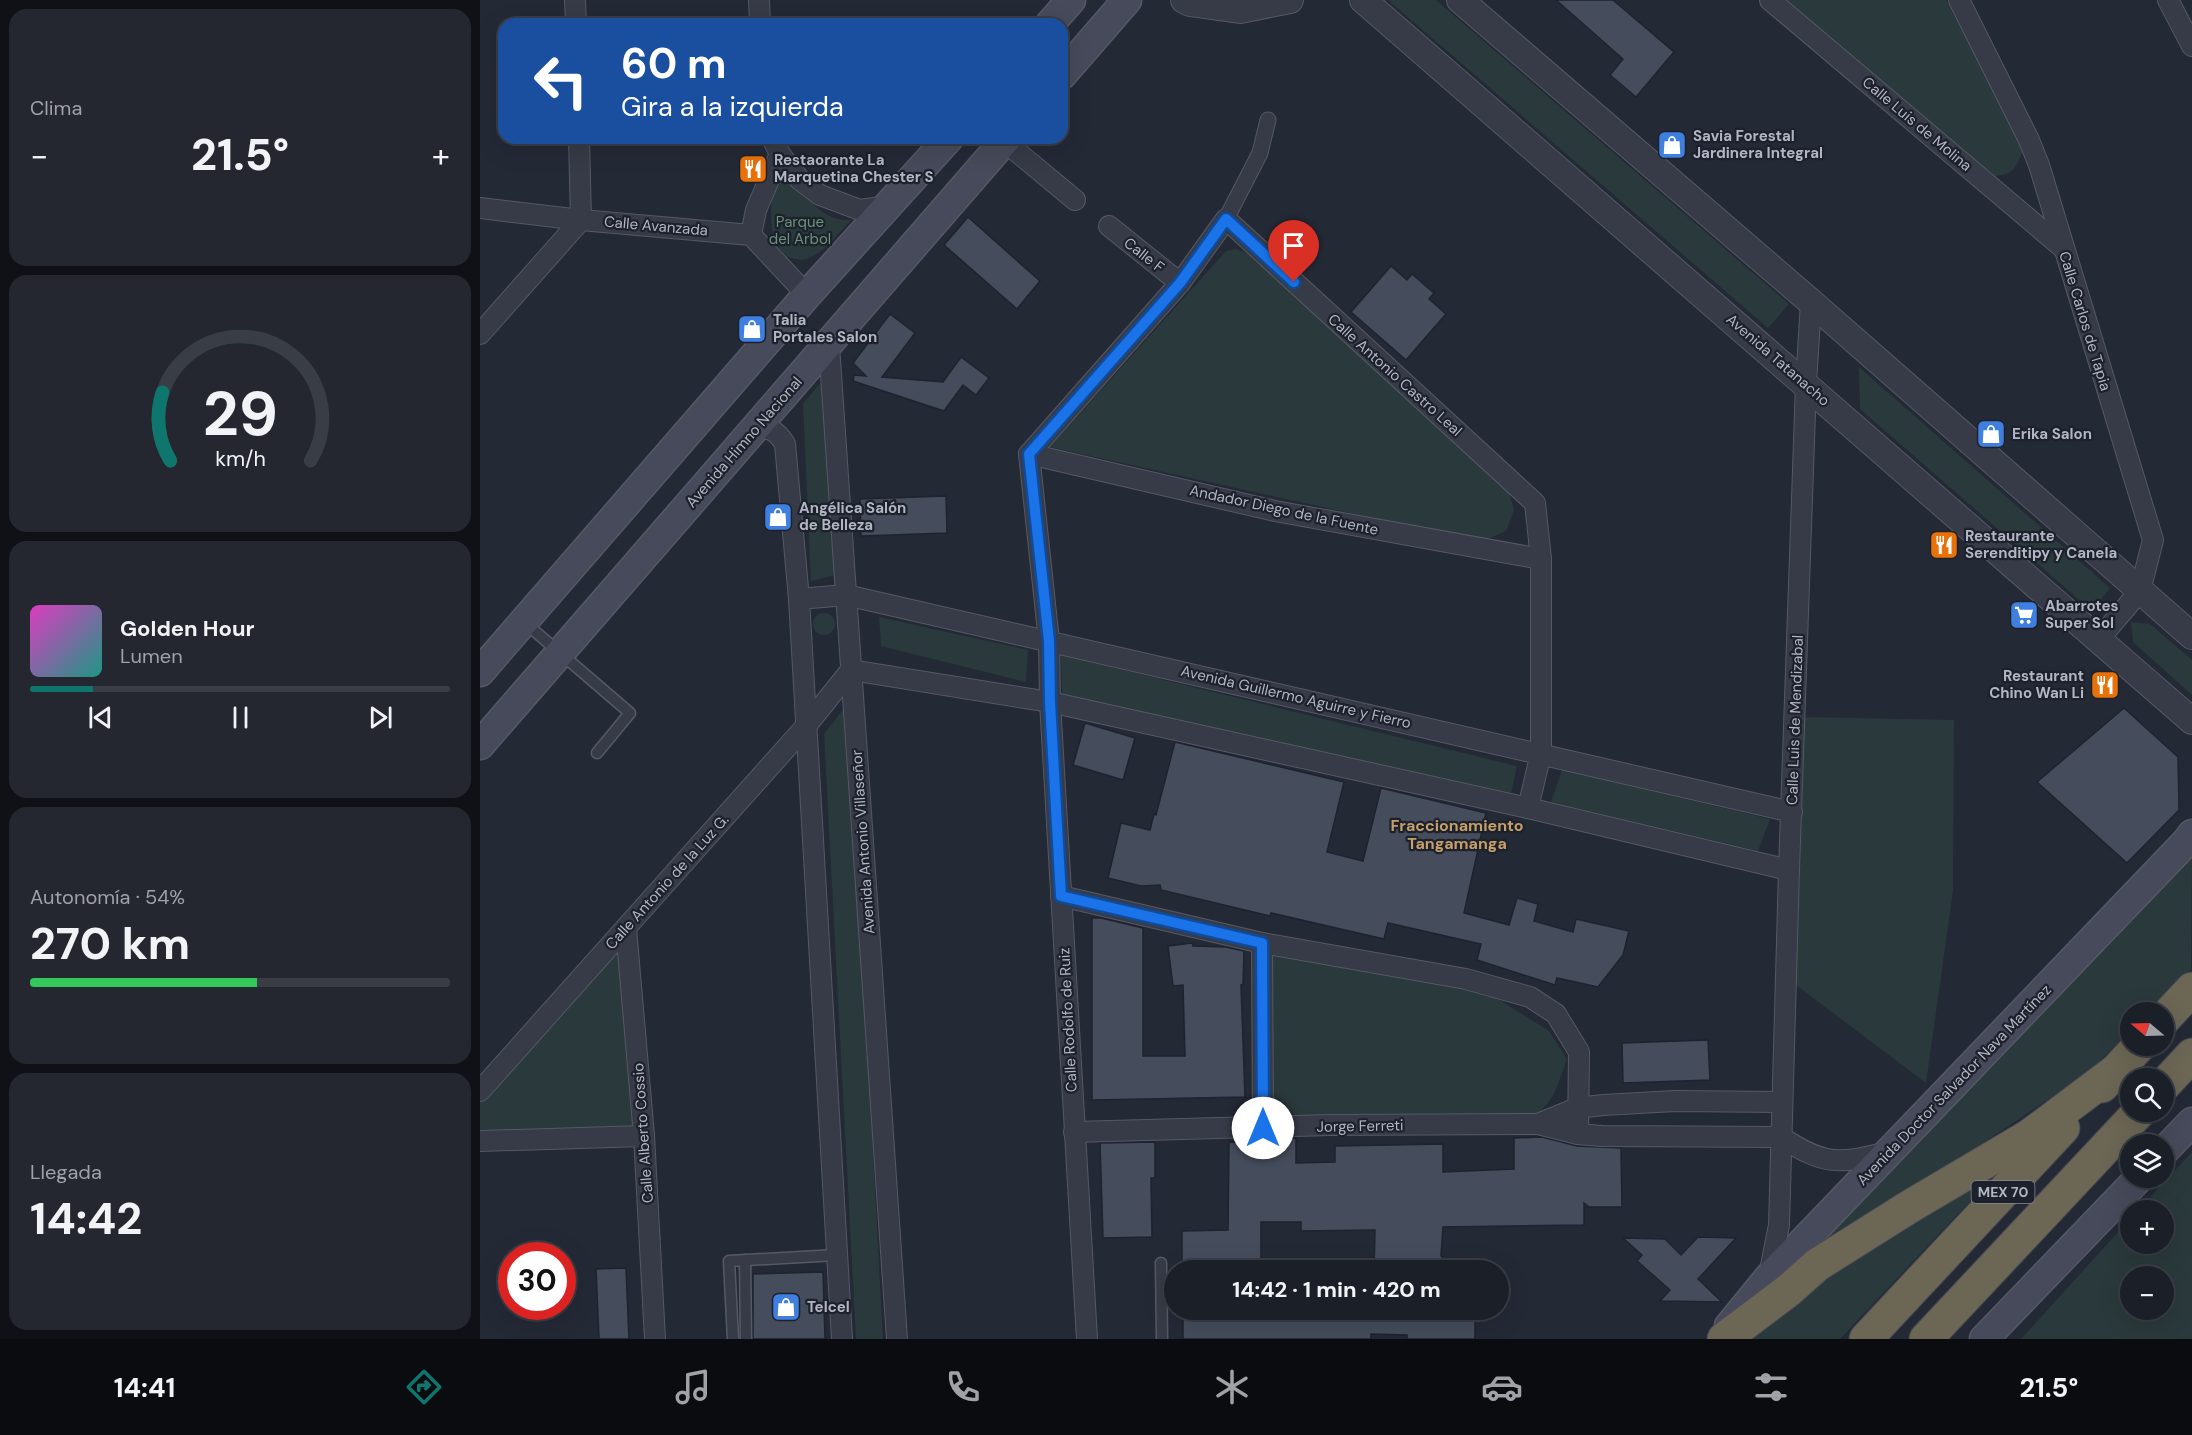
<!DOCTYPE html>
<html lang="es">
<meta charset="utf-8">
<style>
:root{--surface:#1b1f28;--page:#242730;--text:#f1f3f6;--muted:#a0a2a8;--line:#393d45;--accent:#0f766e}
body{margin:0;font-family:"DM Sans",sans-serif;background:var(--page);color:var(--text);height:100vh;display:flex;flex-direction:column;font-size:22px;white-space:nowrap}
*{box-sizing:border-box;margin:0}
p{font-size:20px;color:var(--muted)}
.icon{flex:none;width:33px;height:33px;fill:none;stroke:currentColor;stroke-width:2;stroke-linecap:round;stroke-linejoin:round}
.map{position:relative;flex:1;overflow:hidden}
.side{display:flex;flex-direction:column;gap:9px;padding:9px;background:#0f1116;width:480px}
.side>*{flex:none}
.banner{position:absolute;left:18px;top:18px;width:570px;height:126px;border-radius:18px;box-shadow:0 6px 24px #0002,0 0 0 2px var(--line);background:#1a4fa0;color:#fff;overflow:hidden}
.needle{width:39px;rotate:289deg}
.buttons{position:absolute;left:1640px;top:1002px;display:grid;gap:12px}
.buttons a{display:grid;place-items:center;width:54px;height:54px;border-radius:50%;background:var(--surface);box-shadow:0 6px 24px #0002,0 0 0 2px var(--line);font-size:30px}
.speed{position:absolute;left:18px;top:1242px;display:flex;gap:12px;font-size:30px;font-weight:700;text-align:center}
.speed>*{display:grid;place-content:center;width:78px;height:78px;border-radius:50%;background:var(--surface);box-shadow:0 6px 24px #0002,0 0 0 2px var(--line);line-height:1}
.speed .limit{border:9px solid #d22;background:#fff;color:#111}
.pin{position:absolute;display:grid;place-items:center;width:51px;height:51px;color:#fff;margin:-62px -26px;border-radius:50% 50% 50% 0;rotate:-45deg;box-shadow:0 0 6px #0007}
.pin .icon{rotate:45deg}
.me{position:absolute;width:66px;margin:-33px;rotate:0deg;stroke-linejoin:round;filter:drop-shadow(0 0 4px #0008)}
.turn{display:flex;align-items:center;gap:21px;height:126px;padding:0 24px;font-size:27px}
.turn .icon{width:78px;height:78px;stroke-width:2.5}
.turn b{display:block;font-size:42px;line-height:51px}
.big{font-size:45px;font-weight:700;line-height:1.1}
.side .tile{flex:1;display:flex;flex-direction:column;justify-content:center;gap:9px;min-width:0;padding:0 21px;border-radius:18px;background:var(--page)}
.side .dial{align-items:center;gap:0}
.dial svg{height:156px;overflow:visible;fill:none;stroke:var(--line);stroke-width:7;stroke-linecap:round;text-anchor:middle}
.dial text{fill:var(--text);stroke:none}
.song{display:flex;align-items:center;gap:18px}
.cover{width:72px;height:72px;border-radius:9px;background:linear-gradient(135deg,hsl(310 70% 55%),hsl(170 70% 35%))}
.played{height:6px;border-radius:3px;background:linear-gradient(90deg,var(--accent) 15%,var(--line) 15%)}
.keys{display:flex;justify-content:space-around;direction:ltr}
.heat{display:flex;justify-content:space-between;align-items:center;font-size:33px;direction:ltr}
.charge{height:9px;border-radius:4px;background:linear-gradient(90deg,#34c759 54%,var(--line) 0)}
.trip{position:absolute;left:684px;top:1260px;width:345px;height:60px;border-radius:30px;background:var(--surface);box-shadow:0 6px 24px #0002,0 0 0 2px var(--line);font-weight:700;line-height:60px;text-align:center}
.tab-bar{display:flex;height:96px;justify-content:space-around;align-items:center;background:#0b0c10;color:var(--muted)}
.tab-bar .icon{width:42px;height:42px}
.tab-bar .on{color:var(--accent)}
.tab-bar b{font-size:27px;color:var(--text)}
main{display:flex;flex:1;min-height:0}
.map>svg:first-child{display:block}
.green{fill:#2a393b;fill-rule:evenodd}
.building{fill:#454c5b;stroke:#1e232e;stroke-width:1.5}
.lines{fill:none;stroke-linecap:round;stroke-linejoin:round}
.service-casing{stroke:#555965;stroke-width:13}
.pedestrian-casing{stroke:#555965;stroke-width:17}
.minor-casing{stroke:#555965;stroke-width:22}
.tertiary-casing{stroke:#555965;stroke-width:28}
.secondary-casing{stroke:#555965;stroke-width:31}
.motorway-casing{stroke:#424652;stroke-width:35}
.service{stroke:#373b47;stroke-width:10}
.pedestrian{stroke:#373b47;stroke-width:15}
.minor{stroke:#373b47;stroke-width:20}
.tertiary{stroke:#373b47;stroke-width:26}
.secondary{stroke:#464a5a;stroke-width:28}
.motorway{stroke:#6c6655;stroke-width:33}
.route-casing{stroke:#114b97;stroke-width:15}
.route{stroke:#1a73e8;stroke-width:10}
.labels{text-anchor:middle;stroke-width:4.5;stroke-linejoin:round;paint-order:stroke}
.shield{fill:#1c212c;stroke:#858996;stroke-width:1.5}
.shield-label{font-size:14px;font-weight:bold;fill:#b2b6c3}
.street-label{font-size:15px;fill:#b2b6c3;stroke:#1c212c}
.poi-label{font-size:15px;font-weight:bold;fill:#b2b6c3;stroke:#1c212c;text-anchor:start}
.park-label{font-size:15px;fill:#6c917a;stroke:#1c212c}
.neighbourhood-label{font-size:16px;font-weight:bold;fill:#c69f6a;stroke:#1c212c}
</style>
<main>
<section class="side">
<div class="tile"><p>Clima</p>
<div class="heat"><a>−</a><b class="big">21.5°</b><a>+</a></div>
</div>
<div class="tile dial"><svg viewBox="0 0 100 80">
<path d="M14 69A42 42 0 1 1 86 69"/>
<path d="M14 69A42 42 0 0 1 10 34" stroke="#0f766e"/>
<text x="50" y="56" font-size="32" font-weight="700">29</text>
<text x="50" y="72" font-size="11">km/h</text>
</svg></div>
<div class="tile">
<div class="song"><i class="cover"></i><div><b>Golden Hour</b><p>Lumen</p></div></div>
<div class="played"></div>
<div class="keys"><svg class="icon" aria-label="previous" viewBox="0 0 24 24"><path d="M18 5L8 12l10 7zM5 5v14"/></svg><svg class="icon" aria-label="pause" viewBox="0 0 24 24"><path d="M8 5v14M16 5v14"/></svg><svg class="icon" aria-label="next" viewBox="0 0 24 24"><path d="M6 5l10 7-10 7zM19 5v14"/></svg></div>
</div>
<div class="tile"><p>Autonomía · 54%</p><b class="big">270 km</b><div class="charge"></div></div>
<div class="tile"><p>Llegada</p><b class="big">14:42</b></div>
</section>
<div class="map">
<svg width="1712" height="1339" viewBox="0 0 1712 1339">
<rect width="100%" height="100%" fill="#242936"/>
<g class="green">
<polygon points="908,0 956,0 1309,304 1288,328"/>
<path d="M1298,0H1466L1537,133L1543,151C1534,172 1531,176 1508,176Z"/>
<path d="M304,179C332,191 334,221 371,220C359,233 345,251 329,258C325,260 319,260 315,259C286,254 287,201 298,181Z"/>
<polygon points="756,249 767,253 1028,488 1034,510 1026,531 1001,542 570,447 746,251"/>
<polygon points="1379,367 1630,588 1612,611 1380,409"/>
<polygon points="348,374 363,573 331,581 323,404"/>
<circle cx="344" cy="624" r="11"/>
<polygon points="399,617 548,650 546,682 401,646"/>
<polygon points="1651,622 1670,624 1712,660 1712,695 1653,642"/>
<polygon points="581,655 1037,766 1031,793 582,695"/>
<polygon points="369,702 403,1339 376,1339 344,734"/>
<polygon points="1325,717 1474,720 1473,891 1446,1083 1316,985"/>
<polygon points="1082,770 1290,819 1278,851 1071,802"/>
<polygon points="1712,854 1711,970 1668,1012 1650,1012 1650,1031 1608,1073 1323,1263 1556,1021"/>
<polygon points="146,928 164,1136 0,1141 0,1091"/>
<path d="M785,945L986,979L1069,1031L1087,1059C1076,1088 1074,1106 1046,1121L783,1128Z"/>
<path d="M1712,1152V1339H1541L1650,1219V1244H1683V1210H1658ZM1683,1276V1310H1650V1276Z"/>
<polygon points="1524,1165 1360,1339 1258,1339 1356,1269"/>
</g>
<g class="building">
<polygon points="1076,0 1133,0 1194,52 1156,97 1130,75 1143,59"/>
<polygon points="488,217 560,281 537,309 464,245"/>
<polygon points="911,266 927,280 932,274 954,293 949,299 966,314 926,360 871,312"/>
<polygon points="410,314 435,333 402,377 463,382 481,357 509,378 496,395 483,385 464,411 373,381 374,375 386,376 373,363"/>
<polygon points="466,496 467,533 381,536 380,499"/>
<polygon points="1644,708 1698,757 1699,810 1647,863 1557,782"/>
<polygon points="605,723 655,738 643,780 593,765"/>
<polygon points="695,742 864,782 847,852 883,861 901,788 1006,813 984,913 1029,925 1037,898 1058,904 1054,921 1093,932 1096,919 1149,931 1143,955 1118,987 1077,978 1075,985 997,960 1001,944 908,923 904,939 791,913 790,916 681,890 680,885 661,886 628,878 641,823 670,830 674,814 676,815"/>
<polygon points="612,918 621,918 663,928 663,1056 705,1056 703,985 693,986 688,946 712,943 713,946 746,947 764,951 763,985 761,985 765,1097 612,1100"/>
<polygon points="1228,1040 1230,1080 1143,1083 1142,1043"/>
<polygon points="1062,1137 1097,1146 1141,1148 1142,1207 1109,1207 1104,1203 1104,1225 963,1227 961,1256 977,1270 894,1270 895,1230 821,1231 821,1222 781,1222 781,1270 702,1270 702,1231 748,1230 749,1142 785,1143 785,1140 788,1139 816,1138 816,1163 855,1162 855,1146 963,1144 963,1172 1034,1169 1034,1138"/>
<polygon points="675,1142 675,1178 671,1178 672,1237 623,1238 620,1143"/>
<polygon points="1218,1237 1256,1238 1218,1279 1242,1302 1180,1301 1190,1290 1157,1261 1162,1255 1143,1238 1185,1239 1201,1255"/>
<polygon points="146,1268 149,1339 119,1339 116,1269"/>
<polygon points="343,1272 345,1339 273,1339 273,1274"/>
<polygon points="703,1310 995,1310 995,1339 927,1339 927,1335 891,1334 891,1339 703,1339"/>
</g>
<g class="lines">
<g class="service-casing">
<g id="service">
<polyline points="44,622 150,713 117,753"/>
<polyline points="265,1260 266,1339"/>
<polyline points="681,1263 682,1339"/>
<polyline points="253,1339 249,1261 357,1255"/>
</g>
</g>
<g class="pedestrian-casing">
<polyline id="pedestrian" points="746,219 780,153 788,120"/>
</g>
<g class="minor-casing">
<g id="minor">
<polyline points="95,0 96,24"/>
<polyline points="279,0 280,24"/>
<polyline points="1290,0 1583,248"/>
<polyline points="1479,0 1549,140 1559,165 1673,540 1660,591 1619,639"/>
<polyline points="1688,0 1712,46"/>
<polyline points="292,138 300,154 320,180 340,195 380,210 409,206"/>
<polyline points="524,141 595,200"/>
<polyline points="0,208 101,220 271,235 327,295"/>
<polyline points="629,226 700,283"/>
<polyline points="271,235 276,210 300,154"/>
<polyline points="0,334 101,220 99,138"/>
<polyline points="349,345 417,1339"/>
<path d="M277,428C291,428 297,431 305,444L319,599L362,1339"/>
<polyline points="549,454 795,511 1061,559"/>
<polyline points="319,599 366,595 1312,812"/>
<polyline points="581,896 782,943 986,979 1050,997 1076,1014 1099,1052 1098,1134"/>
<polyline points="146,928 164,1136 175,1339"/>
<polyline points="782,943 783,1128"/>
<polyline points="0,1091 326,726 371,670 570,702 1048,808 1309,870"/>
<polyline points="1058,1124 1097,1108 1123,1105 1195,1101 1301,1102"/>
<polyline points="594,1132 850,1125 1058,1124 1098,1134 1122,1136 1301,1137"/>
<path d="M1301,1137C1345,1166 1359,1164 1408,1152"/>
<polyline points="0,1141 164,1136"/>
<polyline points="1289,1276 1299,1225 1309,870 1326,384 1331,302"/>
<polyline points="607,1339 570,702 569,641 549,454 700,283 746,219 1055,503 1061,559 1061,753 1048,808"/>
</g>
</g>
<g class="tertiary-casing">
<g id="tertiary">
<polyline points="704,0 710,3 760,10 810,0"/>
<polyline points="883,0 1712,721"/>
<polyline points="980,0 1331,302 1712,636"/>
</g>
</g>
<g class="secondary-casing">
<g id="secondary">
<polyline points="570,24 591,0"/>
<polyline points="582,75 647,0"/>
<polyline points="0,672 327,295 469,138"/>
<polyline points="0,745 527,138"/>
<polyline points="1683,1152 1712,1122"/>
<polyline points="1249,1326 1289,1277 1706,842 1712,834"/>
<polyline points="1504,1339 1659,1178"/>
</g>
</g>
<g class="motorway-casing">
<g id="motorway">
<polyline points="1683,1020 1712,989"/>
<polyline points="1622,1086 1659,1046"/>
<polyline points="1683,1086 1712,1055"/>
<polyline points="1244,1339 1309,1290 1337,1265 1429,1207 1549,1136 1637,1070"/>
<polyline points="1386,1339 1583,1128"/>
<polyline points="1446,1339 1659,1112"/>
</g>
</g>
<use href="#service" class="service"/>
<use href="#pedestrian" class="pedestrian"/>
<use href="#minor" class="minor"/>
<use href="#tertiary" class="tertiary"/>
<use href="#secondary" class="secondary"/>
<use href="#motorway" class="motorway"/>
</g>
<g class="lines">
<g class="route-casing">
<polyline id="route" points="783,1128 782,943 581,896 570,702 569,641 549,454 700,283 746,219 814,282"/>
</g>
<use href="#route" class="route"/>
</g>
<defs>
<g id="shop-square" transform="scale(1.5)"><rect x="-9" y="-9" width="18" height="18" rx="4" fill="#3f7fe0" stroke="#1c212c"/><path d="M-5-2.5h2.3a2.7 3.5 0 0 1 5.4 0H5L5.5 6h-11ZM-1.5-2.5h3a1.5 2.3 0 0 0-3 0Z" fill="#fff"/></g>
<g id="restaurant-square" transform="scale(1.5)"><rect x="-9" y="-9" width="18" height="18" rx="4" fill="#e8710a" stroke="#1c212c"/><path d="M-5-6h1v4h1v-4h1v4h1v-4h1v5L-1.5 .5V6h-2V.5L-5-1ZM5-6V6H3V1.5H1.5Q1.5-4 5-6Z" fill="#fff"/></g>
<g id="supermarket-square" transform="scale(1.5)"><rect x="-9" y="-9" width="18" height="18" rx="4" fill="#3f7fe0" stroke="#1c212c"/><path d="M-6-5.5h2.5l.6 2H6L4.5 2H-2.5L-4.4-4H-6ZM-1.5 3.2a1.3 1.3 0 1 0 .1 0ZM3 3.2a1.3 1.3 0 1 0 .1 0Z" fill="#fff"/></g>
</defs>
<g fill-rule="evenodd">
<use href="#shop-square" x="1192" y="145"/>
<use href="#restaurant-square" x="273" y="169"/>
<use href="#shop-square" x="272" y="329"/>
<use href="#shop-square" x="1511" y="434"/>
<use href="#shop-square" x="298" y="517"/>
<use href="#restaurant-square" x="1464" y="545"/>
<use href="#supermarket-square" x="1544" y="615"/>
<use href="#restaurant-square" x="1625" y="685"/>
<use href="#shop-square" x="306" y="1307"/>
</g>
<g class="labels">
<rect class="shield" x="1491.5" y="1181" width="63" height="22" rx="4.5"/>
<g class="shield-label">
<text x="1523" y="1197">MEX 70</text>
</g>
<g class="street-label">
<text transform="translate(1437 124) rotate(40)" y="5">Calle Luis de Molina</text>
<text transform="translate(176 226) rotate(5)" y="5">Calle Avanzada</text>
<text transform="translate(664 255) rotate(38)" y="5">Calle F</text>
<text transform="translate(1605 321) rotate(73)" y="5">Calle Carlos de Tapia</text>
<text transform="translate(1298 360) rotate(41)" y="5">Avenida Tatanacho</text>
<text transform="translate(915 375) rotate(42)" y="5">Calle Antonio Castro Leal</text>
<text transform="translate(264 442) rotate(-49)" y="5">Avenida Himno Nacional</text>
<text transform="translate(804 510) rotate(12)" y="5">Andador Diego de la Fuente</text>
<text transform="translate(816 697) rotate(13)" y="5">Avenida Guillermo Aguirre y Fierro</text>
<text transform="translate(1315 720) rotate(-88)" y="5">Calle Luis de Mendizabal</text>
<text transform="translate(383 842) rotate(-94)" y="5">Avenida Antonio Villaseñor</text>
<text transform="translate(187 882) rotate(-48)" y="5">Calle Antonio de la Luz G.</text>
<text transform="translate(588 1020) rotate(-93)" y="5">Calle Rodolfo de Ruiz</text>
<text transform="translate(1474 1085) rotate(-46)" y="5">Avenida Doctor Salvador Nava Martínez</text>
<text transform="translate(880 1126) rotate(-1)" y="5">Jorge Ferreti</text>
<text transform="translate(163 1133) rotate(-94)" y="5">Calle Alberto Cossio</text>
</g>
<g class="poi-label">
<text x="1213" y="141">Savia Forestal<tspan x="1213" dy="17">Jardinera Integral</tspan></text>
<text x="294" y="165">Restaorante La<tspan x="294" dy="17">Marquetina Chester S</tspan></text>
<text x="293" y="325">Talia<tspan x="293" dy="17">Portales Salon</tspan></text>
<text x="1532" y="439">Erika Salon</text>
<text x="319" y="513">Angélica Salón<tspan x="319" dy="17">de Belleza</tspan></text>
<text x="1485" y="541">Restaurante<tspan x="1485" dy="17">Serenditipy y Canela</tspan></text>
<text x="1565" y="611">Abarrotes<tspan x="1565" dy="17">Super Sol</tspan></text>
<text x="1604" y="681" text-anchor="end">Restaurant<tspan x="1604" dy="17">Chino Wan Li</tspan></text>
<text x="327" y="1312">Telcel</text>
</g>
<g class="park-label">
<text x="320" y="227">Parque<tspan x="320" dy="17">del Arbol</tspan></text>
</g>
<g class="neighbourhood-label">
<text x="977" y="831">Fraccionamiento<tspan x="977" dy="18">Tangamanga</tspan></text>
</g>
</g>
</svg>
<div class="buttons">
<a><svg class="needle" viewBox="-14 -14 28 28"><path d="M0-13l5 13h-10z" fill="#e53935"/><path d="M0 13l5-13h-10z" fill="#a0a2a8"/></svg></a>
<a><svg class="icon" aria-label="search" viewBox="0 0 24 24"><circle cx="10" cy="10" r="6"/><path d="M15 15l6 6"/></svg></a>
<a><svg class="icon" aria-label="layers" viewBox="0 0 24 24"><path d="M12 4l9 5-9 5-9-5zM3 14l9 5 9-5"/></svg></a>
<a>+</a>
<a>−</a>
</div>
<div class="speed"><div class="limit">30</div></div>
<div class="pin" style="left:814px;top:282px;background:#d93025"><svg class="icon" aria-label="arrive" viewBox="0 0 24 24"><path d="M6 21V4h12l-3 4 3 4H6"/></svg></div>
<svg class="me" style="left:783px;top:1128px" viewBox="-20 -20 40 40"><circle r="19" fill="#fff"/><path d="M0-13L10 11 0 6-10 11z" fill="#1a73e8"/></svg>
<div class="trip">14:42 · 1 min · 420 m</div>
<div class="banner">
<div class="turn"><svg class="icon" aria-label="left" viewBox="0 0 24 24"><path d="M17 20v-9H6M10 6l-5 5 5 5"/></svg><div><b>60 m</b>Gira a la izquierda</div></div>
</div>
</div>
</main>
<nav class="tab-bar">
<b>14:41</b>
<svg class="icon on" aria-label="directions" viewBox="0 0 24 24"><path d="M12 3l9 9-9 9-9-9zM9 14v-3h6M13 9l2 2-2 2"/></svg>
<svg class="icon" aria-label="music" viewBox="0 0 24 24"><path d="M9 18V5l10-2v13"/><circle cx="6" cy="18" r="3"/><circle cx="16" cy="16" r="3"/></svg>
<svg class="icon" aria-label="phone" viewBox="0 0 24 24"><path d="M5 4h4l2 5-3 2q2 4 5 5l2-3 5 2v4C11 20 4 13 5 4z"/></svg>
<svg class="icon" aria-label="climate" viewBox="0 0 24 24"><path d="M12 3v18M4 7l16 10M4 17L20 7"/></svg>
<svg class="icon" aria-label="car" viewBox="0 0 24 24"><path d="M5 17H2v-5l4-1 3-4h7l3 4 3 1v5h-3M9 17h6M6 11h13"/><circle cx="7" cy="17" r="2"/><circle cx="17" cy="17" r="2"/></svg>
<svg class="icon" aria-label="filters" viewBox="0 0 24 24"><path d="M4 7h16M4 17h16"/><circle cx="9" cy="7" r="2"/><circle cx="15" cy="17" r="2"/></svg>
<b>21.5°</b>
</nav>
